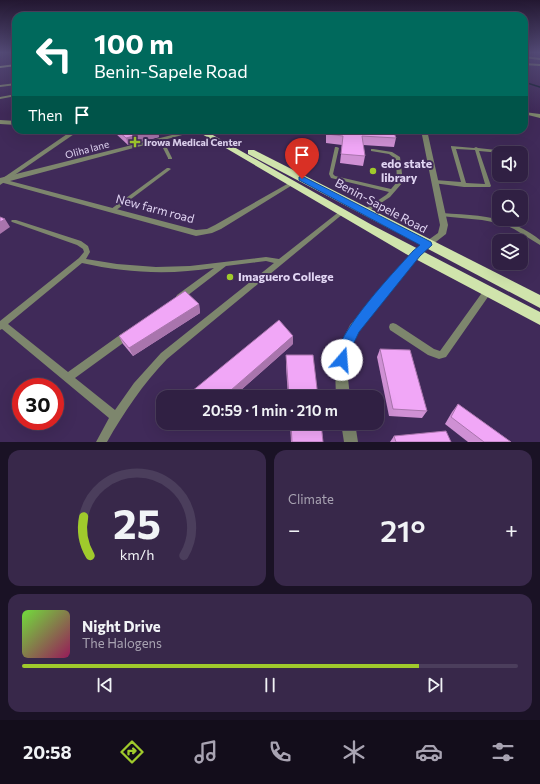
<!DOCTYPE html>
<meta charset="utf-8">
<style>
:root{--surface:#302043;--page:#38284a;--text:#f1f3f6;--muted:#a8a3b2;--line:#4b3e5c;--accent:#a0ca2c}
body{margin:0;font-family:Commissioner,sans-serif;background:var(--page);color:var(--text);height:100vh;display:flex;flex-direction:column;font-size:15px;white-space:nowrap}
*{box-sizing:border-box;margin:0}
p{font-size:13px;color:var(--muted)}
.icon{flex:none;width:22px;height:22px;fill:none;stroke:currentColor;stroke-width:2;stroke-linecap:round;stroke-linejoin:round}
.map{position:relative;height:442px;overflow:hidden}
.details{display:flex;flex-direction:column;gap:8px;padding:8px;background:#1a1225;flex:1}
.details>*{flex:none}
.top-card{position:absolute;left:12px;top:12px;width:516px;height:122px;border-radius:12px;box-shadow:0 4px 16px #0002,0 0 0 1px var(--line);background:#00695c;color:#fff;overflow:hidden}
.tools{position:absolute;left:492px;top:146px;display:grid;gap:8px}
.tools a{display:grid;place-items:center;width:36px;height:36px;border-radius:8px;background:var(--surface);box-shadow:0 4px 16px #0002,0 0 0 1px var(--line);font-size:20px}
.speed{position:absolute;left:12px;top:378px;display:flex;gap:8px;font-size:20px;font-weight:700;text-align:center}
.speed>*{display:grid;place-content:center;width:52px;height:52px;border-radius:50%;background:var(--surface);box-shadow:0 4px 16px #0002,0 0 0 1px var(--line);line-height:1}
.speed .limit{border:6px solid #d22;background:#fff;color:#111}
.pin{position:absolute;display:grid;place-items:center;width:34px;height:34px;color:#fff;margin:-41px -17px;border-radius:50% 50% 50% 0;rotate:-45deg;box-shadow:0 0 4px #0007}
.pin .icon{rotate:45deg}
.me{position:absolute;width:44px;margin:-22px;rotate:18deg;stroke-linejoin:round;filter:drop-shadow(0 0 3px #0008)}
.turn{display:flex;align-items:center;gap:14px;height:84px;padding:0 16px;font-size:18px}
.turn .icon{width:52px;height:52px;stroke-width:2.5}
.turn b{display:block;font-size:28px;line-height:34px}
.then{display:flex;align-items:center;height:38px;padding:0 16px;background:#0003;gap:8px;font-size:15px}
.big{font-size:30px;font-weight:600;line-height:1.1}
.details .tile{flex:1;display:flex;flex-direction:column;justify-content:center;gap:6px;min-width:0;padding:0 14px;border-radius:12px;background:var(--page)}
.details .dial{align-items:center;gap:0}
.dial svg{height:104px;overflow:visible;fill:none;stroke:var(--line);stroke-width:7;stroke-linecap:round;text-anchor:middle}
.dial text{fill:var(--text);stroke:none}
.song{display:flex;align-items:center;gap:12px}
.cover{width:48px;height:48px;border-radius:6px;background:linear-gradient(135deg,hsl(100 70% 55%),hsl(330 70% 35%))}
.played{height:4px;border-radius:2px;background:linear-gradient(90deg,var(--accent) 80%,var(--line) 80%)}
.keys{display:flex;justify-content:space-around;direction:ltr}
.heat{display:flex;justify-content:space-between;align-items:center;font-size:22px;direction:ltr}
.details .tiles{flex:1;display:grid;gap:8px;grid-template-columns:1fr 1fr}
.tile:last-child{grid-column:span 2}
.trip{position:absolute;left:156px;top:390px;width:228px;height:40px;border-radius:12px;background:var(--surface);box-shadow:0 4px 16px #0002,0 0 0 1px var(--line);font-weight:600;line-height:40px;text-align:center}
.menu{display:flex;height:64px;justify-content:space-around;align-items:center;background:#130d1b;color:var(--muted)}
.menu .icon{width:28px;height:28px}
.menu .current{color:var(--accent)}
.menu b{font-size:18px;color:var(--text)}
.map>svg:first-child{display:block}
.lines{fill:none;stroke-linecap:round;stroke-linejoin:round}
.stream{stroke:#0d1e2b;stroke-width:1.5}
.service{fill:#7d866d;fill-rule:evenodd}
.minor{fill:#7d866d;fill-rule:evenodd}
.tertiary{fill:#7d866d;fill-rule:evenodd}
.secondary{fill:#a4b28b;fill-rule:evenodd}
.trunk{fill:#d0e4ac;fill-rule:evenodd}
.wall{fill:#cf90d4}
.shaded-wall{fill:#a975ad}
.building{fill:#f1a7f7;stroke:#a975ad}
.route{fill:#1a73e8;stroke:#114b97}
.poi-dot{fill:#a0ca2c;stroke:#402a59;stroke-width:1.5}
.labels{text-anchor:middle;stroke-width:4;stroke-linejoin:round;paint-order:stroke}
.far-poi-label{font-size:10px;font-weight:bold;fill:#e1d5f3;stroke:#402a59;text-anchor:start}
.far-street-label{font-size:10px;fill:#e1d5f3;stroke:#402a59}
.poi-label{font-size:12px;font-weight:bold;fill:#e1d5f3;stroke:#402a59;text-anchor:start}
.street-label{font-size:12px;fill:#e1d5f3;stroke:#402a59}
</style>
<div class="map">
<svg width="540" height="442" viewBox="0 0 540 442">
<rect width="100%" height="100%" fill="#402a59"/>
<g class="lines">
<polyline class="stream" points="524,82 540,87"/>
<g class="service">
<polygon points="536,52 540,52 540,53"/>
<polygon points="524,56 540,58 540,60 524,58"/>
<polygon points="159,139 163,140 172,158 172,159 168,159 168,158 159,140"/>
<path d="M451,146L474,148L476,147L478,148L515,152L517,153H501L479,151L491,186L490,187H464L433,183L432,182L435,180L461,182L451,147ZM456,149L475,150L485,184L466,183Z"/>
<polygon points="335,147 337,147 339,148 333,174 335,176 391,189 397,182 396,159 389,154 371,151 371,149 373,149 392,152 400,157 403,182 390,197 366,213 362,213 361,212 362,211 386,195 389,192 331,178 329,174"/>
<polygon points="167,168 169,168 171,169 115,211 111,211 110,210 111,209"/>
<path d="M342,210L344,211L345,212L344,213L167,359C143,384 124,412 107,442H96L109,418L2,329L0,330V321L79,258L84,252L83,249L77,245L12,222L11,221L12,220H16L81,241L88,246L90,252L86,259L117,264L156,267L190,266L266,257L279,259L340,211ZM266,261L274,263L161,353L134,383L115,410L75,378L130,338L131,335L130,332L127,331L124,332L68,372L8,324L82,263C125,273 170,275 214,268L177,295L176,297L177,299L180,300L183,299L226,266Z"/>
<path d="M442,213C481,216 507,215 540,240V245L514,229L503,224L482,220L440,216L439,215L440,214Z"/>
<polygon points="487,289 490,290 491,292 490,294 446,357 439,359 428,355 390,330 389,327 390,324 393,323 396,324 434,349 440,351 484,290"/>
</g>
<g class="minor">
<polygon points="524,63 540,64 540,66 524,65"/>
<polygon points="16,83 16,85 0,87 0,85"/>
<polygon points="16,94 16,96 0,99 0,97"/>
<polygon points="524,112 540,114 540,118 524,114"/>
<polygon points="0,120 16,121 16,125 0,124"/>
<polygon points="192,130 201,130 10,181 196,230 207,229 215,225 289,183 293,183 294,184 221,229 212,233 196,236 0,182 0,178"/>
<polygon points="421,130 427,130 448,225 446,234 419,255 358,331 349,351 347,369 350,397 336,397 335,369 337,351 350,325 413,251 438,233 440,225"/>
<polygon points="341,423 355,423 358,442 344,442"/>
</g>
<polygon class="tertiary" points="73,130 80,130 0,185 0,180"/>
<polygon class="secondary" points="16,64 16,66 0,68 0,66"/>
<g class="trunk">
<polygon points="195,130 204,130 372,225 540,312 540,325 406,254"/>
<polygon points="248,150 254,150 540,295 540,308 248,154"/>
</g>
</g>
<g class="wall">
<polygon points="115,130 157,130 159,137 128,145 115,133"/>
<polygon points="224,130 247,130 230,135"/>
<polygon points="257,130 275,130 261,133"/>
<polygon points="326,130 387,130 396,138 394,147 363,145 365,156 363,166 340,163 342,145 326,143"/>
<polygon points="199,304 200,313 133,356 123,344 119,336"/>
<polygon points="293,344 233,397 193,397 191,392"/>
<polygon points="380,349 427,411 422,418 389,416 377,357"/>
<polygon points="286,355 318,397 288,397 286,366"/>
<polygon points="458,404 511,442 468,442 445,424 452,412"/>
<polygon points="290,423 321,423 323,442 291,442"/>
<polygon points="394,436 451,442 390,442"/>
</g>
<g class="shaded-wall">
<polygon points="157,130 159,137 128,145 126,138"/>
<polygon points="230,130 247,130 230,135"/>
<polygon points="261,130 275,130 261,133"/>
<polygon points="5,219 10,227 0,234 0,222"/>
<polygon points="199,304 200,313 133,356 129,348"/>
<polygon points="293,336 293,344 233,397 223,397"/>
</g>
<g class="building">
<polygon points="117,130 157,130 126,138"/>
<polygon points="326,130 393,130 396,138 362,136 365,156 341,154 343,136 327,134"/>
<polygon points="0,217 5,219 0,222"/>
<polygon points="185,291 199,304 129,348 119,336"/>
<polygon points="279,320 293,336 223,397 197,397 191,392"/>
<polygon points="380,349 410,350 427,411 393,409"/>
<polygon points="286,355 313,355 318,397 289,397"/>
<polygon points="458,404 511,442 484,442 451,417"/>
<polygon points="291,423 321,423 323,442 292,442"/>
<polygon points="446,431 451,442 396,442 394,436"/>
</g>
<linearGradient id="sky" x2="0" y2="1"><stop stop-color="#231731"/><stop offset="0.46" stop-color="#534a76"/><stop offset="1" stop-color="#534a76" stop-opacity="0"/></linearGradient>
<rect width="540" height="114" fill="url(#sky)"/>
<path class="route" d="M302,176L431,242L432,245L420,256L359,332L350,351L347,365L342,366L337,365C327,341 396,270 413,251L420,245L299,180V177Z"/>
<g class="poi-dot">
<path d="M133 136h4v4h4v4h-4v4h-4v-4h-4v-4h4z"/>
<circle cx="373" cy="171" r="4"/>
<circle cx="230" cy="277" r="4"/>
</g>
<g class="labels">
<g class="far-poi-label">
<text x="144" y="146">Irowa Medical Center</text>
</g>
<g class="far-street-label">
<text transform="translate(87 149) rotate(-15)" y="4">Oliha lane</text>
</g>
<g class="poi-label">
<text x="381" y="168">edo state<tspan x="381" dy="14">library</tspan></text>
<text x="238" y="281">Imaguero College</text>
</g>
<g class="street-label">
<text transform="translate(381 206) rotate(28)" y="4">Benin-Sapele Road</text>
<text transform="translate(155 209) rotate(15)" y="4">New farm road</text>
</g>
</g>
</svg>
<div class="tools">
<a><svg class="icon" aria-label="sound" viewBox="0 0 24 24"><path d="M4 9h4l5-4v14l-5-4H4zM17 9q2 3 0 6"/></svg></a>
<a><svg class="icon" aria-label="search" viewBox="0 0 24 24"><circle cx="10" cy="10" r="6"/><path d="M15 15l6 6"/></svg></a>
<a><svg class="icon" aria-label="layers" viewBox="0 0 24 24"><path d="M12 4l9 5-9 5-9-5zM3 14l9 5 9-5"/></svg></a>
</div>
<div class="speed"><div class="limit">30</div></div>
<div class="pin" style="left:302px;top:179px;background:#d93025"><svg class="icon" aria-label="arrive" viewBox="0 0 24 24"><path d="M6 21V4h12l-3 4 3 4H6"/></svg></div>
<svg class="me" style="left:342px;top:360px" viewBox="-20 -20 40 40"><circle r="19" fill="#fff"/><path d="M0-13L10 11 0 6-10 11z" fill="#1a73e8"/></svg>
<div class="trip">20:59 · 1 min · 210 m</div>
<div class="top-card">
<div class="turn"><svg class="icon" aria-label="left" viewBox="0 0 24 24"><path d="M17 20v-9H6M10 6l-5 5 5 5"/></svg><div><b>100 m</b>Benin-Sapele Road</div></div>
<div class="then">Then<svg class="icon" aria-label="arrive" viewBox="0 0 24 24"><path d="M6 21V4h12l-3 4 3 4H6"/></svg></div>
</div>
</div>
<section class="details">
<div class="tiles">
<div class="tile dial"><svg viewBox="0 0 100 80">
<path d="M14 69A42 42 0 1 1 86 69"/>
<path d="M14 69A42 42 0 0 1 9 39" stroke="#a0ca2c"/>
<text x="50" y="56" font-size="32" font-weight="700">25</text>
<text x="50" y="72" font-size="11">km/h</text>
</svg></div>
<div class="tile"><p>Climate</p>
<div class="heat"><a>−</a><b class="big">21°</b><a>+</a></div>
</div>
<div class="tile">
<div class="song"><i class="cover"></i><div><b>Night Drive</b><p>The Halogens</p></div></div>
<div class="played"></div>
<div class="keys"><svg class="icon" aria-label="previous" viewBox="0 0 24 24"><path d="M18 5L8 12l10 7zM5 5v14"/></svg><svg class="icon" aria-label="pause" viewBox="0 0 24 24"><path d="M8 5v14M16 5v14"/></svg><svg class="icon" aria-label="next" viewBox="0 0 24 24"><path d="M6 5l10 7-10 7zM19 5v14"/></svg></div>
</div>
</div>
</section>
<nav class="menu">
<b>20:58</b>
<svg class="icon current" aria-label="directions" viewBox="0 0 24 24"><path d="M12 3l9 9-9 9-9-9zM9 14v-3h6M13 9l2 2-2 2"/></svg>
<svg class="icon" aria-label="music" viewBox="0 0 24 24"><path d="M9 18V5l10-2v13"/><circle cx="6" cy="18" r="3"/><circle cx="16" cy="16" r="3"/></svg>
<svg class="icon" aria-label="phone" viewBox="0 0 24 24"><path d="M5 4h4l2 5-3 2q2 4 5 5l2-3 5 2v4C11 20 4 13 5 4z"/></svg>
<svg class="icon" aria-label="climate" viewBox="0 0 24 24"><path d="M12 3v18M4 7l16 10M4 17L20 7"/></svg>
<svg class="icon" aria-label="car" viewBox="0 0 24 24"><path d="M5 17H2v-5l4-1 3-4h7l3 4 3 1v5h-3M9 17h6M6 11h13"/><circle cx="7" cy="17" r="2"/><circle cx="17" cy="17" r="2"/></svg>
<svg class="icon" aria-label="filters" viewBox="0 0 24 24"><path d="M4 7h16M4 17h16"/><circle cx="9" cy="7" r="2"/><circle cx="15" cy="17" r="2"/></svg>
</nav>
